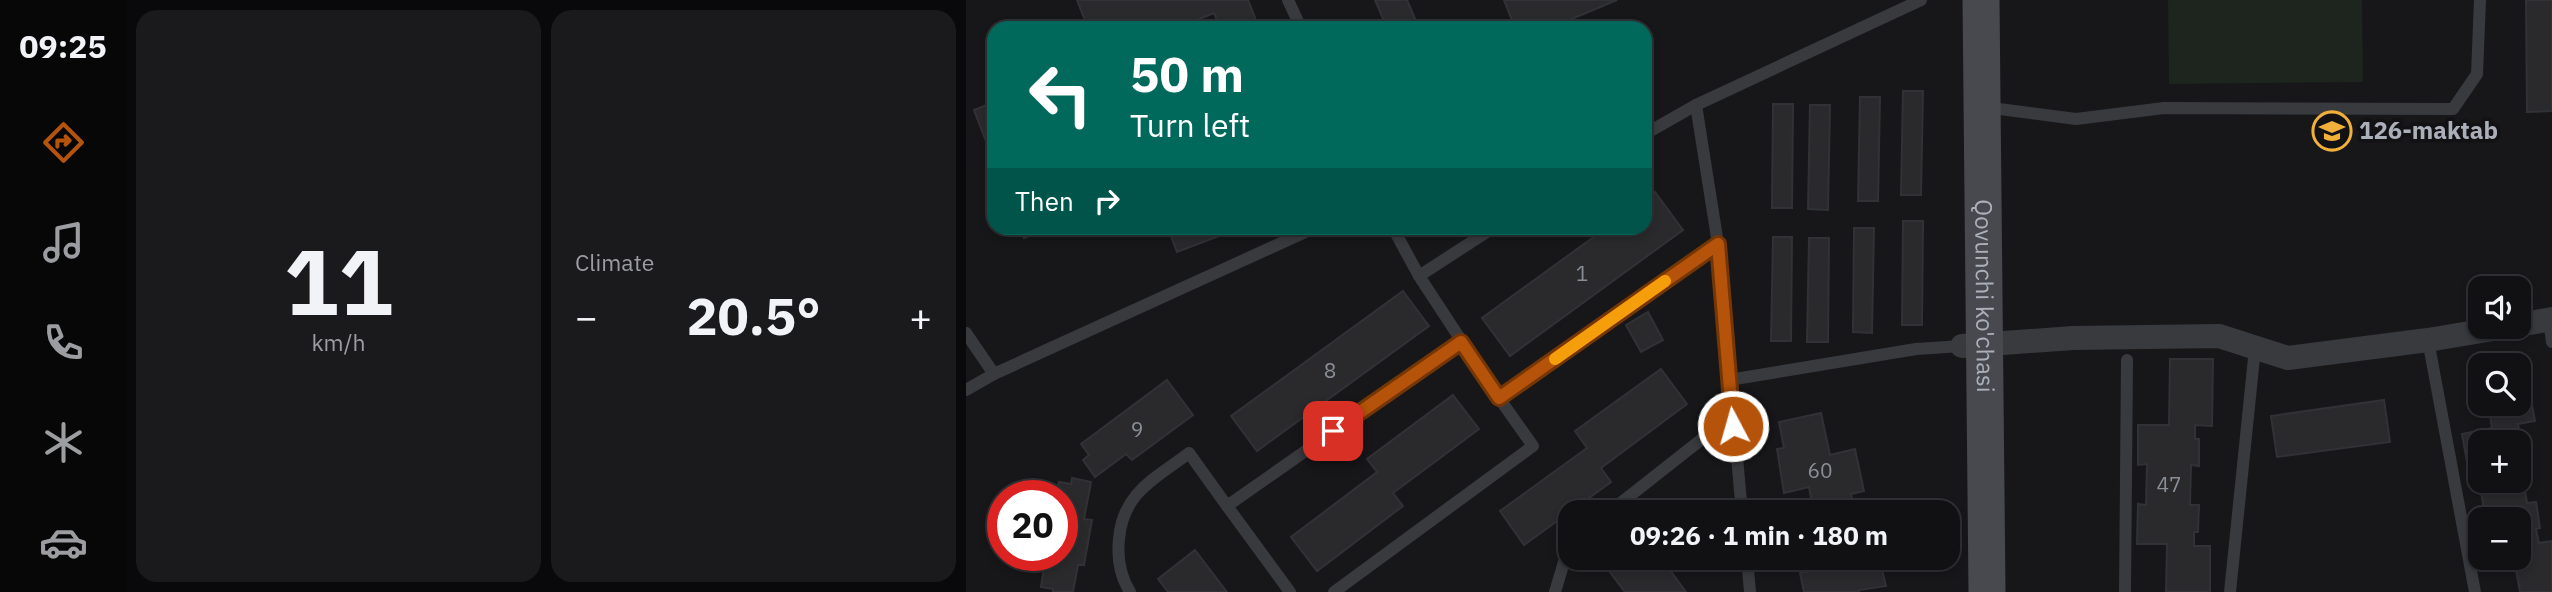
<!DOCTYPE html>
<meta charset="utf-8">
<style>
:root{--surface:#111114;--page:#1a1a1d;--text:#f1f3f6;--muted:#9c9da0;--line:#303134;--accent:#b45309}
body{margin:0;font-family:"IBM Plex Sans",sans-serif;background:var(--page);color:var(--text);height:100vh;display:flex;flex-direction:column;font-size:26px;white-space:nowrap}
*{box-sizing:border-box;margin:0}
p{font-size:23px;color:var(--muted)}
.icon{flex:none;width:38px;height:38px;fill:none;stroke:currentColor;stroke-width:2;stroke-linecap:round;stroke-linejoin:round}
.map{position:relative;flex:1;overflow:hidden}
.sheet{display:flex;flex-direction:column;gap:10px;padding:10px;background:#09090b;width:840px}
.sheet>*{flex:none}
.guide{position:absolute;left:21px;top:21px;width:665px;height:214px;border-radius:21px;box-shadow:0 4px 10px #0003,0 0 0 2px var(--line);background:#00695c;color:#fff;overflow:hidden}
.fabs{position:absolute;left:1502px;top:276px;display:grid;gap:14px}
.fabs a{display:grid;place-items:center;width:63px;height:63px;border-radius:14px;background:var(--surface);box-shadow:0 4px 10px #0003,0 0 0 2px var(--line);font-size:35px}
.speed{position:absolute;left:21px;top:480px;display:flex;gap:14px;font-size:35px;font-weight:700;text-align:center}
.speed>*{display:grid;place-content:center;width:91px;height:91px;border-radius:50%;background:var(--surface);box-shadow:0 4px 10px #0003,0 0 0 2px var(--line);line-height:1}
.speed .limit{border:10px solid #d22;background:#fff;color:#111}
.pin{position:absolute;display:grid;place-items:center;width:60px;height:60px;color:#fff;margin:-30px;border-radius:14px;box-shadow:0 4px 10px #0006}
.me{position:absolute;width:77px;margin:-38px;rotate:354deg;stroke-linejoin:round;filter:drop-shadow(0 0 5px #0008)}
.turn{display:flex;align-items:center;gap:24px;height:147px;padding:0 28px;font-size:32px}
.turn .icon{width:91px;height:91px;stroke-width:2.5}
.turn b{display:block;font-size:49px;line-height:60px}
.then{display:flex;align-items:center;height:66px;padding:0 28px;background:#0003;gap:14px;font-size:26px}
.big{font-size:52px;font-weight:700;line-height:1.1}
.sheet .card{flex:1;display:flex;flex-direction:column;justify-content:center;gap:10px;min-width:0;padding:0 24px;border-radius:21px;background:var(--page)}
.sheet .dial{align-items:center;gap:0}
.dial b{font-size:91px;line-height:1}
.heat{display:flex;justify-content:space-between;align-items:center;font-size:38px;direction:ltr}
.sheet .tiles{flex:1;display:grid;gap:10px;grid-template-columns:repeat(2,1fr)}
.trip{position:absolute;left:592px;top:500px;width:402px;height:70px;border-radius:21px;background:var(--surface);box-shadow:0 4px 10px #0003,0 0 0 2px var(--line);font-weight:700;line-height:70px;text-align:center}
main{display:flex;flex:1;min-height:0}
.menu{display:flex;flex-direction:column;width:126px;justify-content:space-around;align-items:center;background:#070708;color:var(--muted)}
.menu .icon{width:49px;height:49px}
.menu .on{color:var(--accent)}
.menu b{font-size:32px;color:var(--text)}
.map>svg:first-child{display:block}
.green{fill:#1d251e}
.building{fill:#2a2a2d;stroke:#313235;stroke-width:2;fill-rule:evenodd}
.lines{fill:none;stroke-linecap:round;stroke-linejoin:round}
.service{stroke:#383a3e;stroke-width:12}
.minor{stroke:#383a3e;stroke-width:24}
.secondary{stroke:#47494e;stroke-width:37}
.route-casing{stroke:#753606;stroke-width:18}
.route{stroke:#b45309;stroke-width:12}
.slow{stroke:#f59e0b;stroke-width:12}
.labels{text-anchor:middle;stroke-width:7;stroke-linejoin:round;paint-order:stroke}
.number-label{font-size:21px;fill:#898d95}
.poi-label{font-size:24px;font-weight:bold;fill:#aaafb9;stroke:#121215;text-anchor:start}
.street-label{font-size:24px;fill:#aaafb9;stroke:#121215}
</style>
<main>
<nav class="menu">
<b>09:25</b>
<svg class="icon on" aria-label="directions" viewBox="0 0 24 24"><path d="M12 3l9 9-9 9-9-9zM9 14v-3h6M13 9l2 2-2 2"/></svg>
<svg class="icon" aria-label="music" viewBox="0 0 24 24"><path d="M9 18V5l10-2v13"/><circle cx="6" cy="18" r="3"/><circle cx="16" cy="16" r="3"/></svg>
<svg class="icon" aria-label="phone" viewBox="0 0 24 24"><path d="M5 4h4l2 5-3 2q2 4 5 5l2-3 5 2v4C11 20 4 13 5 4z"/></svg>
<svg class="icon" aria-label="climate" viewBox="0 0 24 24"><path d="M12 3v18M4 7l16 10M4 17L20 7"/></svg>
<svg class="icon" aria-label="car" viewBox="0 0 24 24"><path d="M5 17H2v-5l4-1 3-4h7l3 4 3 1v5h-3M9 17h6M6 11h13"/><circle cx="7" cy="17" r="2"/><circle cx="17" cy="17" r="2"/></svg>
</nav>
<section class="sheet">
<div class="tiles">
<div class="card dial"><b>11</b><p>km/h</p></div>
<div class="card"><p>Climate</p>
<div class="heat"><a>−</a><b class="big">20.5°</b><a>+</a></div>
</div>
</div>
</section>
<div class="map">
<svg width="1586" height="592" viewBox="0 0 1586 592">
<rect width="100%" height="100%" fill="#17171a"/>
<polygon class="green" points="1202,0 1396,0 1397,82 1203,84"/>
<g class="building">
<polygon points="111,0 282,0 293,28 254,28 248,13 211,28 122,28"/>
<polygon points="409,0 441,0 453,28 421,28"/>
<polygon points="538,0 651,0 584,28 549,28"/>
<polygon points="1560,0 1586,0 1586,111 1561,112"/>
<polygon points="937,91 957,91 955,195 935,195"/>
<polygon points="894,97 914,97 912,201 892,201"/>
<polygon points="28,102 28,162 8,110"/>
<polygon points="807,104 827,104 826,208 806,208"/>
<polygon points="844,105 864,105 862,210 842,209"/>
<polygon points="689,192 717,230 544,356 516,318 640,228 679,228 679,199"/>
<polygon points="937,221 957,221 956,325 936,325"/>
<polygon points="53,228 86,228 58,238"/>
<polygon points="202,228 274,228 211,252"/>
<polygon points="888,228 908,228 906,333 887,332"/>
<polygon points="807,237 826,237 825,341 805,341"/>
<polygon points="843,238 863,238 862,342 841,342"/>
<polygon points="437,291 463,326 291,451 265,416"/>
<polygon points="682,312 697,340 675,352 660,325"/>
<path d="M1557,356L1569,421L1552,424L1554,437H1558L1563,463L1555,464L1561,503L1570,502L1574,528L1570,529L1573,543L1586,541V592H1554L1548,558H1552V520H1514V534L1510,512L1518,511L1512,471L1503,473L1496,434L1526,428L1522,404H1552V366H1515V363ZM1514,443H1552V481H1514Z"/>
<polygon points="1204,359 1247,359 1246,426 1229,425 1229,439 1233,439 1233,466 1225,465 1224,505 1233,505 1232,532 1228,532 1228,546 1244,546 1244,592 1200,592 1201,544 1171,544 1172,504 1180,505 1181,464 1172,465 1172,425 1203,425"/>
<polygon points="695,369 721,404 635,468 645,482 558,545 534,511 621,448 609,431"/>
<polygon points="201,380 227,415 166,460 160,454 129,477 117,460 123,455 115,444"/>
<polygon points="487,395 513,429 427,493 437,506 351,571 325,537 411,472 401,459"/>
<polygon points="1418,400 1424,442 1311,457 1305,416"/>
<polygon points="855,413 864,455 889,449 898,491 885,494 889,513 848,513 843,487 818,493 811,449 818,448 813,422"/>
<polygon points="106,478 125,482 118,519 126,520 118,565 112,565 107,592 87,592 87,589 75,587 80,555 96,555 96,495 90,495 93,482 105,484"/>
<polygon points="229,550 261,592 202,592 192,579"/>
<polygon points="661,558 695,558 720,592 659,592 643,571"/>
<polygon points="857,558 913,558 920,586 893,590 893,592 838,592 834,573 859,569"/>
</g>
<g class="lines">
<g class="service">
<polyline points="322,0 335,28"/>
<polyline points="730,105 752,244 776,513"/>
<polyline points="1018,107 1110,119 1198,108 1487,109 1511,74 1514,0"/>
<polyline points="679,134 730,105 955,0"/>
<polyline points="427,228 453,276 527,228"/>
<polyline points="453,276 533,398 752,244"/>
<polyline points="1583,320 1586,342"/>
<polyline points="0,333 28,374 348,228"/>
<polyline points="1462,340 1509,592"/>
<polyline points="763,380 950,349 996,346"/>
<polyline points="0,390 28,374"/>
<polyline points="261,506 324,592"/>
<polyline points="642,513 736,439 767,426"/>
<polyline points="781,558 784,592"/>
<path d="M164,592C154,576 151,558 153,539C157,492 189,479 223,453L261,506L495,342"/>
<polyline points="368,592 567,446 533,398"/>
<polyline points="589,592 604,542"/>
<polyline points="1159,592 1161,360"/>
<polyline points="1264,592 1289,348"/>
</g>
<g class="minor">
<polyline points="1552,325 1586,319"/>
<polyline points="996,346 1107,338 1253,336 1322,358 1462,340 1539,327"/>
</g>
<path class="secondary" id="s1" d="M1015,0L1021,592"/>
</g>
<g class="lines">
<g class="route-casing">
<polyline id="route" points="367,431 495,342 533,398 752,244 767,426"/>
</g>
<use href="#route" class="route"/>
<polyline class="slow" points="589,359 699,281"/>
</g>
<defs>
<g id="school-ring" transform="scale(2.0125)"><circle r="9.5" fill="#121215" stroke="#f0b039" stroke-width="1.5"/><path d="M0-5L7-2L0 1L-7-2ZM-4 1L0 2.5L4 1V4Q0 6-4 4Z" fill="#f0b039"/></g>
</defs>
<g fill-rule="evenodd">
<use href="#school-ring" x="1366" y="131"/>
</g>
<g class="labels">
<g class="number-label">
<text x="616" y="281">1</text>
<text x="364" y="378">8</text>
<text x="171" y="437">9</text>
<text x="854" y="478">60</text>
<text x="1203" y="492">47</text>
</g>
<g class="poi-label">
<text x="1393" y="139">126-maktab</text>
</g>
<g class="street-label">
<text dy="8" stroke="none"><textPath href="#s1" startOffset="296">Qovunchi ko'chasi</textPath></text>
</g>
</g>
</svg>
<div class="fabs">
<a><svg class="icon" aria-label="sound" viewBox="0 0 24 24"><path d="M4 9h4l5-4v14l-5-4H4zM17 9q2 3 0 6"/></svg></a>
<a><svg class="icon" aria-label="search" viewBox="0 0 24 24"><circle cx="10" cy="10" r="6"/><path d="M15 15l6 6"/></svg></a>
<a>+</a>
<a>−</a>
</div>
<div class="speed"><div class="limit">20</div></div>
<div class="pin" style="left:367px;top:431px;background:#d93025"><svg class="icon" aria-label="arrive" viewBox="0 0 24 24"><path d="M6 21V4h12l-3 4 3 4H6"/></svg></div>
<svg class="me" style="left:767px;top:426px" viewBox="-20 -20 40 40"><circle r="17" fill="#b45309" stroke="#fff" stroke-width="3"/><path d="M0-11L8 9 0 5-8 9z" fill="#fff"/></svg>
<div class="trip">09:26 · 1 min · 180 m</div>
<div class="guide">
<div class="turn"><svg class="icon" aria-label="left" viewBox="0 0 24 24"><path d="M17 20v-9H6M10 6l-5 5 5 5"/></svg><div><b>50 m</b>Turn left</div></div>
<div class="then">Then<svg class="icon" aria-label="right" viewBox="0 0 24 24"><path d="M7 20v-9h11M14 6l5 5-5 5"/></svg></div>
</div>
</div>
</main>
